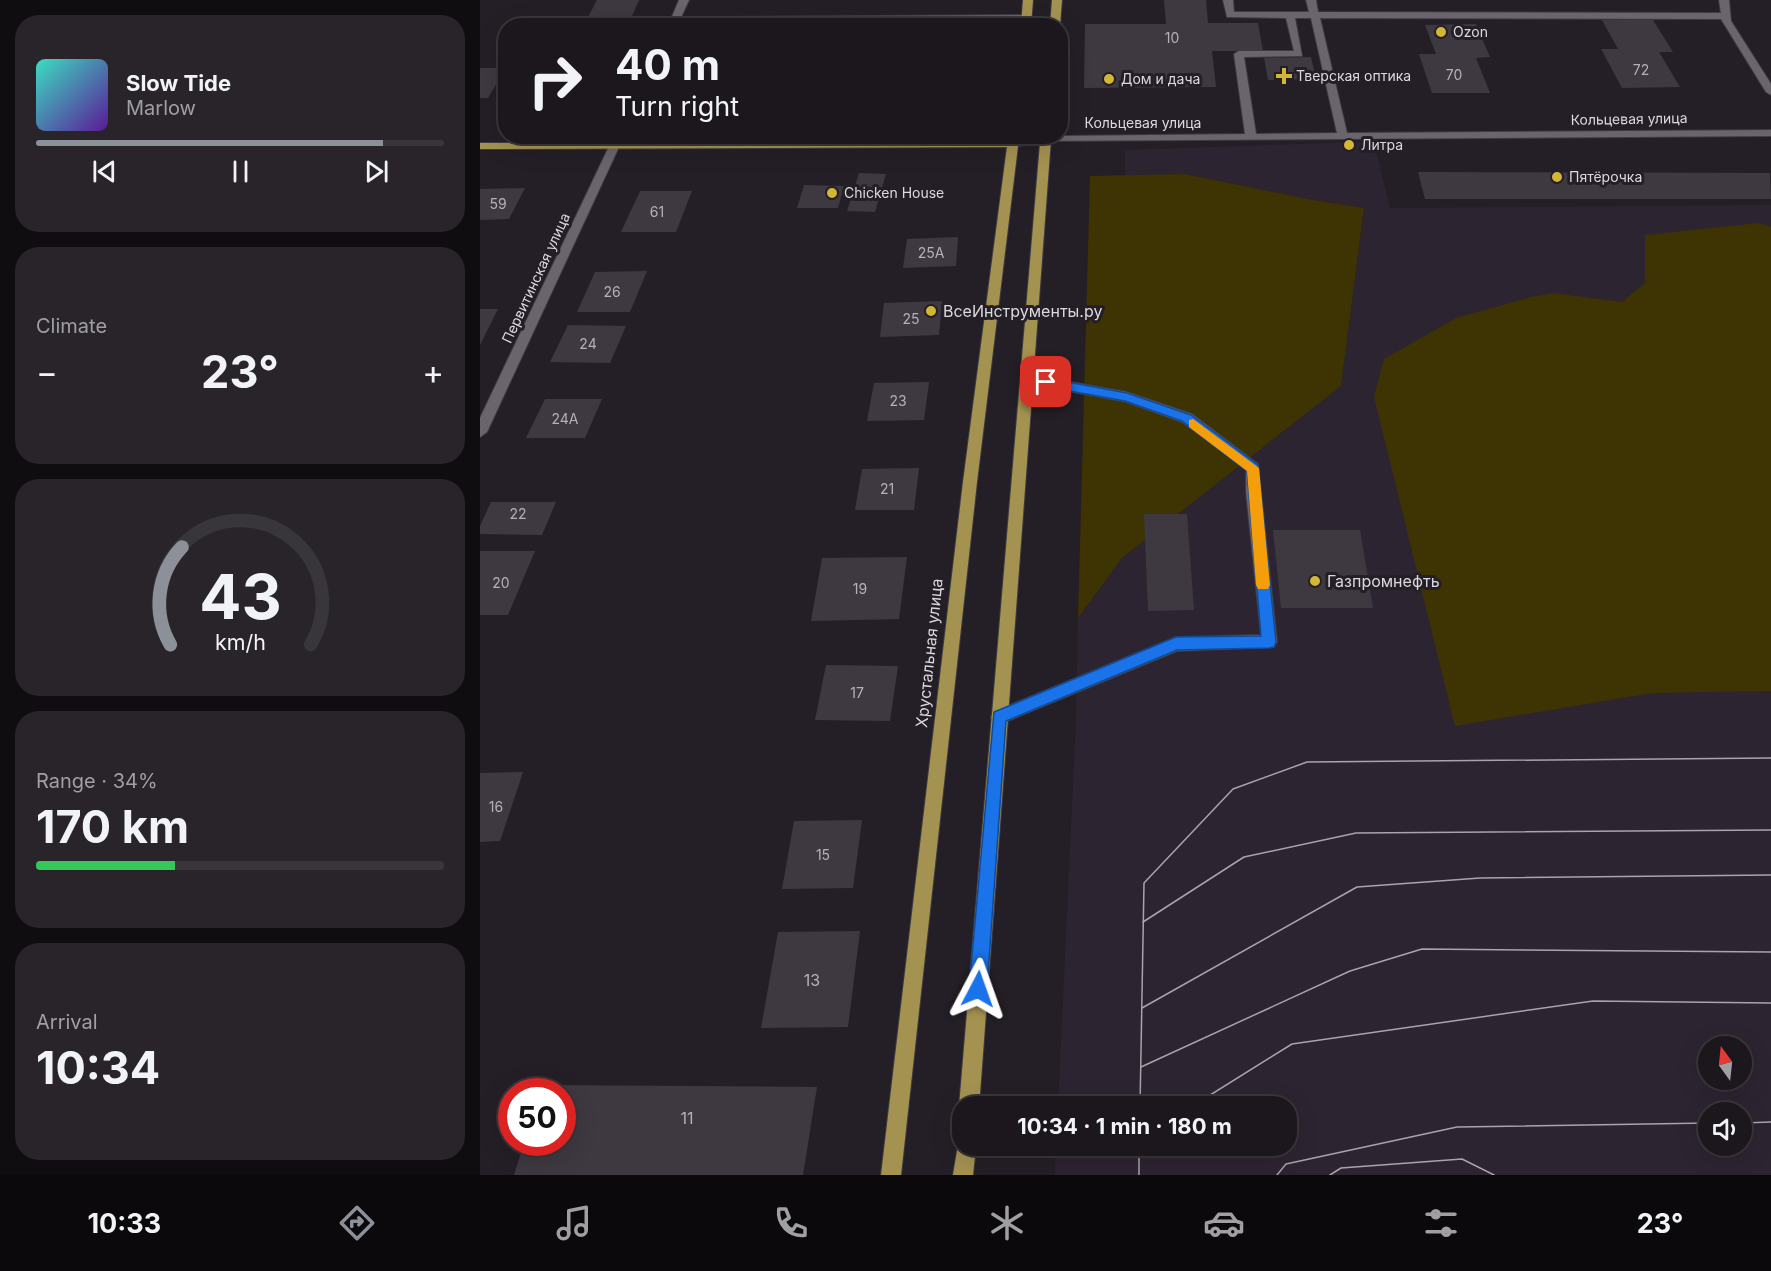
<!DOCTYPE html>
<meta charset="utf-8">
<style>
:root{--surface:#1b171c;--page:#282429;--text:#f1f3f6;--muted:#a09fa3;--line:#39363b;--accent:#8c9099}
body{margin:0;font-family:Inter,sans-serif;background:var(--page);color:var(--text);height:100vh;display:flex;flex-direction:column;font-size:22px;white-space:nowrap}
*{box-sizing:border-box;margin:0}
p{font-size:20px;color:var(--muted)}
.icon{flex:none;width:33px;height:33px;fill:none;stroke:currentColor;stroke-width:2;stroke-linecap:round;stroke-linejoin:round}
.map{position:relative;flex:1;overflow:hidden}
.details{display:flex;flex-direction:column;gap:15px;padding:15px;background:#0f0d0f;width:480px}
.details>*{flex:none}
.banner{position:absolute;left:18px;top:18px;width:570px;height:126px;border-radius:24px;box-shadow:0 6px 24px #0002,0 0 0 2px var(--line);background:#1b171c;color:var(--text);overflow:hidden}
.needle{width:39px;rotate:345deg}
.fabs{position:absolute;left:1218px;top:1036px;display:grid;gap:12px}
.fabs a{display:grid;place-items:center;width:54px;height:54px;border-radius:50%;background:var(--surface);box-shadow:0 6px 24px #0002,0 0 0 2px var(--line);font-size:30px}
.speed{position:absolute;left:18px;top:1078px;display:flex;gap:12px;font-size:30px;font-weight:700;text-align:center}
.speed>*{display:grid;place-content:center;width:78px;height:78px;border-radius:50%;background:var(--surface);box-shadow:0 6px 24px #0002,0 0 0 2px var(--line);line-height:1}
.speed .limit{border:9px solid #d22;background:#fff;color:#111}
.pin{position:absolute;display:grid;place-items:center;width:51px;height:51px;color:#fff;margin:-26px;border-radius:12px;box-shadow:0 3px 9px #0006}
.me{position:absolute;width:66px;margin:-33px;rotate:4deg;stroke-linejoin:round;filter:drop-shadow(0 0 4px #0008)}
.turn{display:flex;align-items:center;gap:21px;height:126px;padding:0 18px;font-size:27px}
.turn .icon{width:78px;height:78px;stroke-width:2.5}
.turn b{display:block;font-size:42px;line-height:51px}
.big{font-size:45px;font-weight:700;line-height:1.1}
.details .tile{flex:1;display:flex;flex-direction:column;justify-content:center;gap:9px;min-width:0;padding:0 21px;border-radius:24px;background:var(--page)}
.details .dial{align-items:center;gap:0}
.dial svg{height:156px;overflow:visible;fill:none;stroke:var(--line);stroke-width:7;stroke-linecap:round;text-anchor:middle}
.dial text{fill:var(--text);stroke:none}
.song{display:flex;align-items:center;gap:18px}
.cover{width:72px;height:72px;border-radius:9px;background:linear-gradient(135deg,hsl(170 70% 55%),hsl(270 70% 35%))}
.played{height:6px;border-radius:3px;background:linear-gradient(90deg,var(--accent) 85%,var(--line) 85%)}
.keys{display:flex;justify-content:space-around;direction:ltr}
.heat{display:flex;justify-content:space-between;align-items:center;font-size:33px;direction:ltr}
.charge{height:9px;border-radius:4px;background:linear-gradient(90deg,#34c759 34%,var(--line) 0)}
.trip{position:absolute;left:472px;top:1096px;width:345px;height:60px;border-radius:24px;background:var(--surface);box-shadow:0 6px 24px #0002,0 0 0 2px var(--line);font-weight:700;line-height:60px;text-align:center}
.menu{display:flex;height:96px;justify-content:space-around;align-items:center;background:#0b090b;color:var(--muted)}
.menu .icon{width:42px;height:42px}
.menu .on{color:var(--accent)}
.menu b{font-size:27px;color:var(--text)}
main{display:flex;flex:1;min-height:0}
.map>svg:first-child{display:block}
.built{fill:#2d2431;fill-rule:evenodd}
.green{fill:#3e3302}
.building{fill:#3e3941}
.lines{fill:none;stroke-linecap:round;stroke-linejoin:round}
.minor-casing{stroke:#3f3b41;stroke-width:2}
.major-casing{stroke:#3f3b41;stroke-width:2}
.minor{fill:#6a646d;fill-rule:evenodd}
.major{fill:#a49250;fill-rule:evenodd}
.tram{stroke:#a8a4aa;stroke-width:1.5}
.route{fill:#1a73e8;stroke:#114b97;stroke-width:1.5}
.slow{fill:#f59e0b}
.poi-dot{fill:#d3b635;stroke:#241f26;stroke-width:2}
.labels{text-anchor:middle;stroke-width:6;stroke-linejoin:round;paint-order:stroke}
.far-poi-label{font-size:14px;fill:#dcd9de;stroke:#241f26;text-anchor:start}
.number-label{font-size:14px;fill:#b4b1b7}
.far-street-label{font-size:14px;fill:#dcd9de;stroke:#241f26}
.poi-label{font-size:16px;fill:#dcd9de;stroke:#241f26;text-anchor:start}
.street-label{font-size:16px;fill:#dcd9de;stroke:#241f26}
.near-number-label{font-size:16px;fill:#b4b1b7}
</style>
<main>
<section class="details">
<div class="tile">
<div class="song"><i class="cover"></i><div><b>Slow Tide</b><p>Marlow</p></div></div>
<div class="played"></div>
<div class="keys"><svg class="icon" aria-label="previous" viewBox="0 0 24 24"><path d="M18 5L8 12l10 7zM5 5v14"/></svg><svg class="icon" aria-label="pause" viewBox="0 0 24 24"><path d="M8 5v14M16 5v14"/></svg><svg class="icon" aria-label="next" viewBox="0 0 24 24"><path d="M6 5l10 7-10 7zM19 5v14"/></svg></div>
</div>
<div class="tile"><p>Climate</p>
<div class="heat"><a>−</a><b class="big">23°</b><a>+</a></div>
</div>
<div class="tile dial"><svg viewBox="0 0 100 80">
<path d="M14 69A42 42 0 1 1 86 69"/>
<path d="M14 69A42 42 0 0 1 20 19" stroke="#8c9099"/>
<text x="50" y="56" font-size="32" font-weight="700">43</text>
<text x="50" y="72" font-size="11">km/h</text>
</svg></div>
<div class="tile"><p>Range · 34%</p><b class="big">170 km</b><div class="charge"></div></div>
<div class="tile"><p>Arrival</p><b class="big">10:34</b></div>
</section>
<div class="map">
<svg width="1291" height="1175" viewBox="0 0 1291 1175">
<rect width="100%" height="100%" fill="#241f26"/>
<path class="built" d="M882,142L896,151L910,208L1291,205V1175H575L576,1146H807V1107H578L596,720L598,618L642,558L861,386L884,208L828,199L705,174L645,176V150ZM1228,1047H1262V1080H1228ZM1228,1113H1262V1146H1228Z"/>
<g class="green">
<polygon points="705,174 828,199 884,208 861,386 642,558 598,618 610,176"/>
<polygon points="1279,223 1291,227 1291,691 1172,693 975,726 894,397 904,359 976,318 1051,297 1073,293 1142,302 1165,283 1165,235"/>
</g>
<g class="building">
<polygon points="117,0 159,0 152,16 108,17"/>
<polygon points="684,0 726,0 728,23 778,23 783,51 732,51 736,87 604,88 605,24 686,24"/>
<polygon points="1122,20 1173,20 1193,52 1179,52 1200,87 1142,88 1121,49 1138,49"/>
<polygon points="996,24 1010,57 996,58 1010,93 952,93 939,54 956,54 945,25"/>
<polygon points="831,57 836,79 788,80 784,58"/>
<polygon points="0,68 26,68 8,98 0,98"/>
<polygon points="938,172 1290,173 1291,199 945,199"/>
<polygon points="379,173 406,174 395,212 367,211"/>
<polygon points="324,185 364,186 358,208 317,208"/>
<polygon points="45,188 29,219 0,220 0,189"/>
<polygon points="160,191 212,191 196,232 141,232"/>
<polygon points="478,237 476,266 423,268 427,239"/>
<polygon points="167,271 150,312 97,312 115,272"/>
<polygon points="462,301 459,335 400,337 404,303"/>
<polygon points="0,309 18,309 0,345"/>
<polygon points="88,325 146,326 130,363 70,362"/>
<polygon points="449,382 444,420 387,421 394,383"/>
<polygon points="65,399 122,399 105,438 46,438"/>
<polygon points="439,468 434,510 375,510 382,469"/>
<polygon points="11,502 76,502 62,535 0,534 0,526"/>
<polygon points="664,514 707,514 714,610 668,611"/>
<polygon points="793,530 880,530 893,608 801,608"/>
<polygon points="0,551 55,551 28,615 0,615"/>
<polygon points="427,557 419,619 331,621 342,558"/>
<polygon points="346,665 418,666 410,721 335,720"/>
<polygon points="43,772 20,841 0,842 0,773"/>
<polygon points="382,820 373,888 302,889 314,821"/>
<polygon points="380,931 368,1027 281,1028 298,932"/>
<polygon points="61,1085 337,1087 323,1175 34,1175 44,1143 82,1143 82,1092 59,1092"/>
</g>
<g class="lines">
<g class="minor-casing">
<g id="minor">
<polygon points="199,0 209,0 197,26 188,26"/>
<path d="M743,0H753L754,12H829L826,0H836L838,12L1241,13L1239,0H1249L1251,21L1291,84V95L1286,92L1241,19L840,18L867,133L1291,130V136L562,141V137L580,136L765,134L754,54L759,51H814L806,18L747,17ZM815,18H831L857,133L776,134L764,57L822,56Z"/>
<polygon points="546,15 551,18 549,20 235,23 234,26 225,26 229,18 232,17"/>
<polygon points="134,136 144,136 7,432 0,437 0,418"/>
<polygon points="546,374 647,392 712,414 778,464 797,642 794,647 697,651 525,722 519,725 513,722 511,717 513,712 696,637 781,635 766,492 766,470 702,422 646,402 541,382 540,379"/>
</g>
</g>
<g class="major-casing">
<g id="major">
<polygon points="543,0 553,0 551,26 541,26"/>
<polygon points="572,0 582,0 580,26 570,26"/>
<polygon points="529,136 539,136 539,140 571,136 571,139 499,1107 483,1107 483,1115 479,1107 560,143 538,146 497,482 421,1175 401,1175 483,482 527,147 0,149 0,143 528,141"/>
<polygon points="483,1137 483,1146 496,1146 493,1175 473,1175 479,1139"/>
</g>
</g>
<use href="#minor" class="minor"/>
<use href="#major" class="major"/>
<g class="tram">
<polyline points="663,922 764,857 876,833 1291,830"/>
<polyline points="662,1008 877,887 1000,878 1291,875"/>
<polyline points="661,1067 870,971 942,949 1291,952"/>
<polyline points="660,1107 664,883 753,789 827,762 1291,758"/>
<polyline points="711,1107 812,1044 1113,1001 1291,1003"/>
<polyline points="1262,1123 1291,1122"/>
<polyline points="659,1146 659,1175"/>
<polyline points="797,1175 806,1164 977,1127 1228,1123"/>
<polyline points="850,1175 861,1168 982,1159 1014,1175"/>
</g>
</g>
<polygon class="route" points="566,378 647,393 711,415 778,465 796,642 794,647 789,648 697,650 526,721 507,989 504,995 498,998 492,995 489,989 514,712 696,637 781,636 767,471 702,421 645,401 562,386 560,382"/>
<polygon class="slow" points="713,419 779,468 790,585 788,589 778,589 776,585 767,471 709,427 709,420"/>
<g class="poi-dot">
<circle cx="961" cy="32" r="6"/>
<path d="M801 67h6v6h6v6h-6v6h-6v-6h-6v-6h6z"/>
<circle cx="629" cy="79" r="6"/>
<circle cx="869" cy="145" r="6"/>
<circle cx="1077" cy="177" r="6"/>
<circle cx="352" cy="193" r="6"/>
<circle cx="451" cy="311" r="6"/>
<circle cx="835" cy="581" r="6"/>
</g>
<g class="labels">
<g class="far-poi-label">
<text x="973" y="37">Ozon</text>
<text x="816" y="81">Тверская оптика</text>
<text x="641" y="84">Дом и дача</text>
<text x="881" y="150">Литра</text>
<text x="1089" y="182">Пятёрочка</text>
<text x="364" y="198">Chicken House</text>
</g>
<g class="number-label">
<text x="692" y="43">10</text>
<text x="1161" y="75">72</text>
<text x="974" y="80">70</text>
<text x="18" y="209">59</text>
<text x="177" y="217">61</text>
<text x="451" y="258">25А</text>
<text x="132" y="297">26</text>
<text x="431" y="324">25</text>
<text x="108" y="349">24</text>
<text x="418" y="406">23</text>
<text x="85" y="424">24А</text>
<text x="407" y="494">21</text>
<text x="38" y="519">22</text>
<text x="21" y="588">20</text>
<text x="380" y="594">19</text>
<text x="377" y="698">17</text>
<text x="16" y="812">16</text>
<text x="343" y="860">15</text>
</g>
<g class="far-street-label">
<text transform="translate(1149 119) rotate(-1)" y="5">Кольцевая улица</text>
<text x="663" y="128">Кольцевая улица</text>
<text transform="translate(56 278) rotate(-65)" y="5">Первитинская улица</text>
</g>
<g class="poi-label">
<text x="463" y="317">ВсеИнструменты.ру</text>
<text x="847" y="587">Газпромнефть</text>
</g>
<g class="street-label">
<text transform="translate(449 653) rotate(-84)" y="6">Хрустальная улица</text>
</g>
<g class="near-number-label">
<text x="332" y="986">13</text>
<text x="207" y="1124">11</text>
</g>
</g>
</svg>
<div class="fabs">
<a><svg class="needle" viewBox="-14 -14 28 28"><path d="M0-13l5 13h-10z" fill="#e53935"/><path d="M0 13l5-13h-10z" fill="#a09fa3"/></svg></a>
<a><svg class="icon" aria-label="sound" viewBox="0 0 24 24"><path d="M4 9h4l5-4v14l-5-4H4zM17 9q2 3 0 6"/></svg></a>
</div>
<div class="speed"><div class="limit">50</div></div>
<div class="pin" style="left:566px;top:382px;background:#d93025"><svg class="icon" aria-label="arrive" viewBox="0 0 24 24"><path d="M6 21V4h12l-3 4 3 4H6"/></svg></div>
<svg class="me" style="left:498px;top:989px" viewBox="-20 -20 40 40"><path d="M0-17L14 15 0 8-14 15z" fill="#1a73e8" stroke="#fff" stroke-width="4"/></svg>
<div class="trip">10:34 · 1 min · 180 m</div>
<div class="banner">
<div class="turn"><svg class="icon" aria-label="right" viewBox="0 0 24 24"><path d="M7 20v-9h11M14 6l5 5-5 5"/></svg><div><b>40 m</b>Turn right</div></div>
</div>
</div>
</main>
<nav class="menu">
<b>10:33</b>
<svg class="icon on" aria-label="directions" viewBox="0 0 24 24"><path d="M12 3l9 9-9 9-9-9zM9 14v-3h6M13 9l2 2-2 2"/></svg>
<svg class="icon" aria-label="music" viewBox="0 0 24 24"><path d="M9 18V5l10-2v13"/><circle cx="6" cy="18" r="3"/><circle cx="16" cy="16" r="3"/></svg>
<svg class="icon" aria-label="phone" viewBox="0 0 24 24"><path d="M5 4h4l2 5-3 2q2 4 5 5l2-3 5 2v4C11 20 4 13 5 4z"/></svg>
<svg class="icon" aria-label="climate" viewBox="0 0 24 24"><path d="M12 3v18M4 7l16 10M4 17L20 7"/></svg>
<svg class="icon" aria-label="car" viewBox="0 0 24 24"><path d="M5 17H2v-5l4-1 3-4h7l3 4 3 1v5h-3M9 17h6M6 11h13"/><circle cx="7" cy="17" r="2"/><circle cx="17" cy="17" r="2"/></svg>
<svg class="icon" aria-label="filters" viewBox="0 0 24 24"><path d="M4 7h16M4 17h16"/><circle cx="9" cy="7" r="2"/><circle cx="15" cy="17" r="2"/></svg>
<b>23°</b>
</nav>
